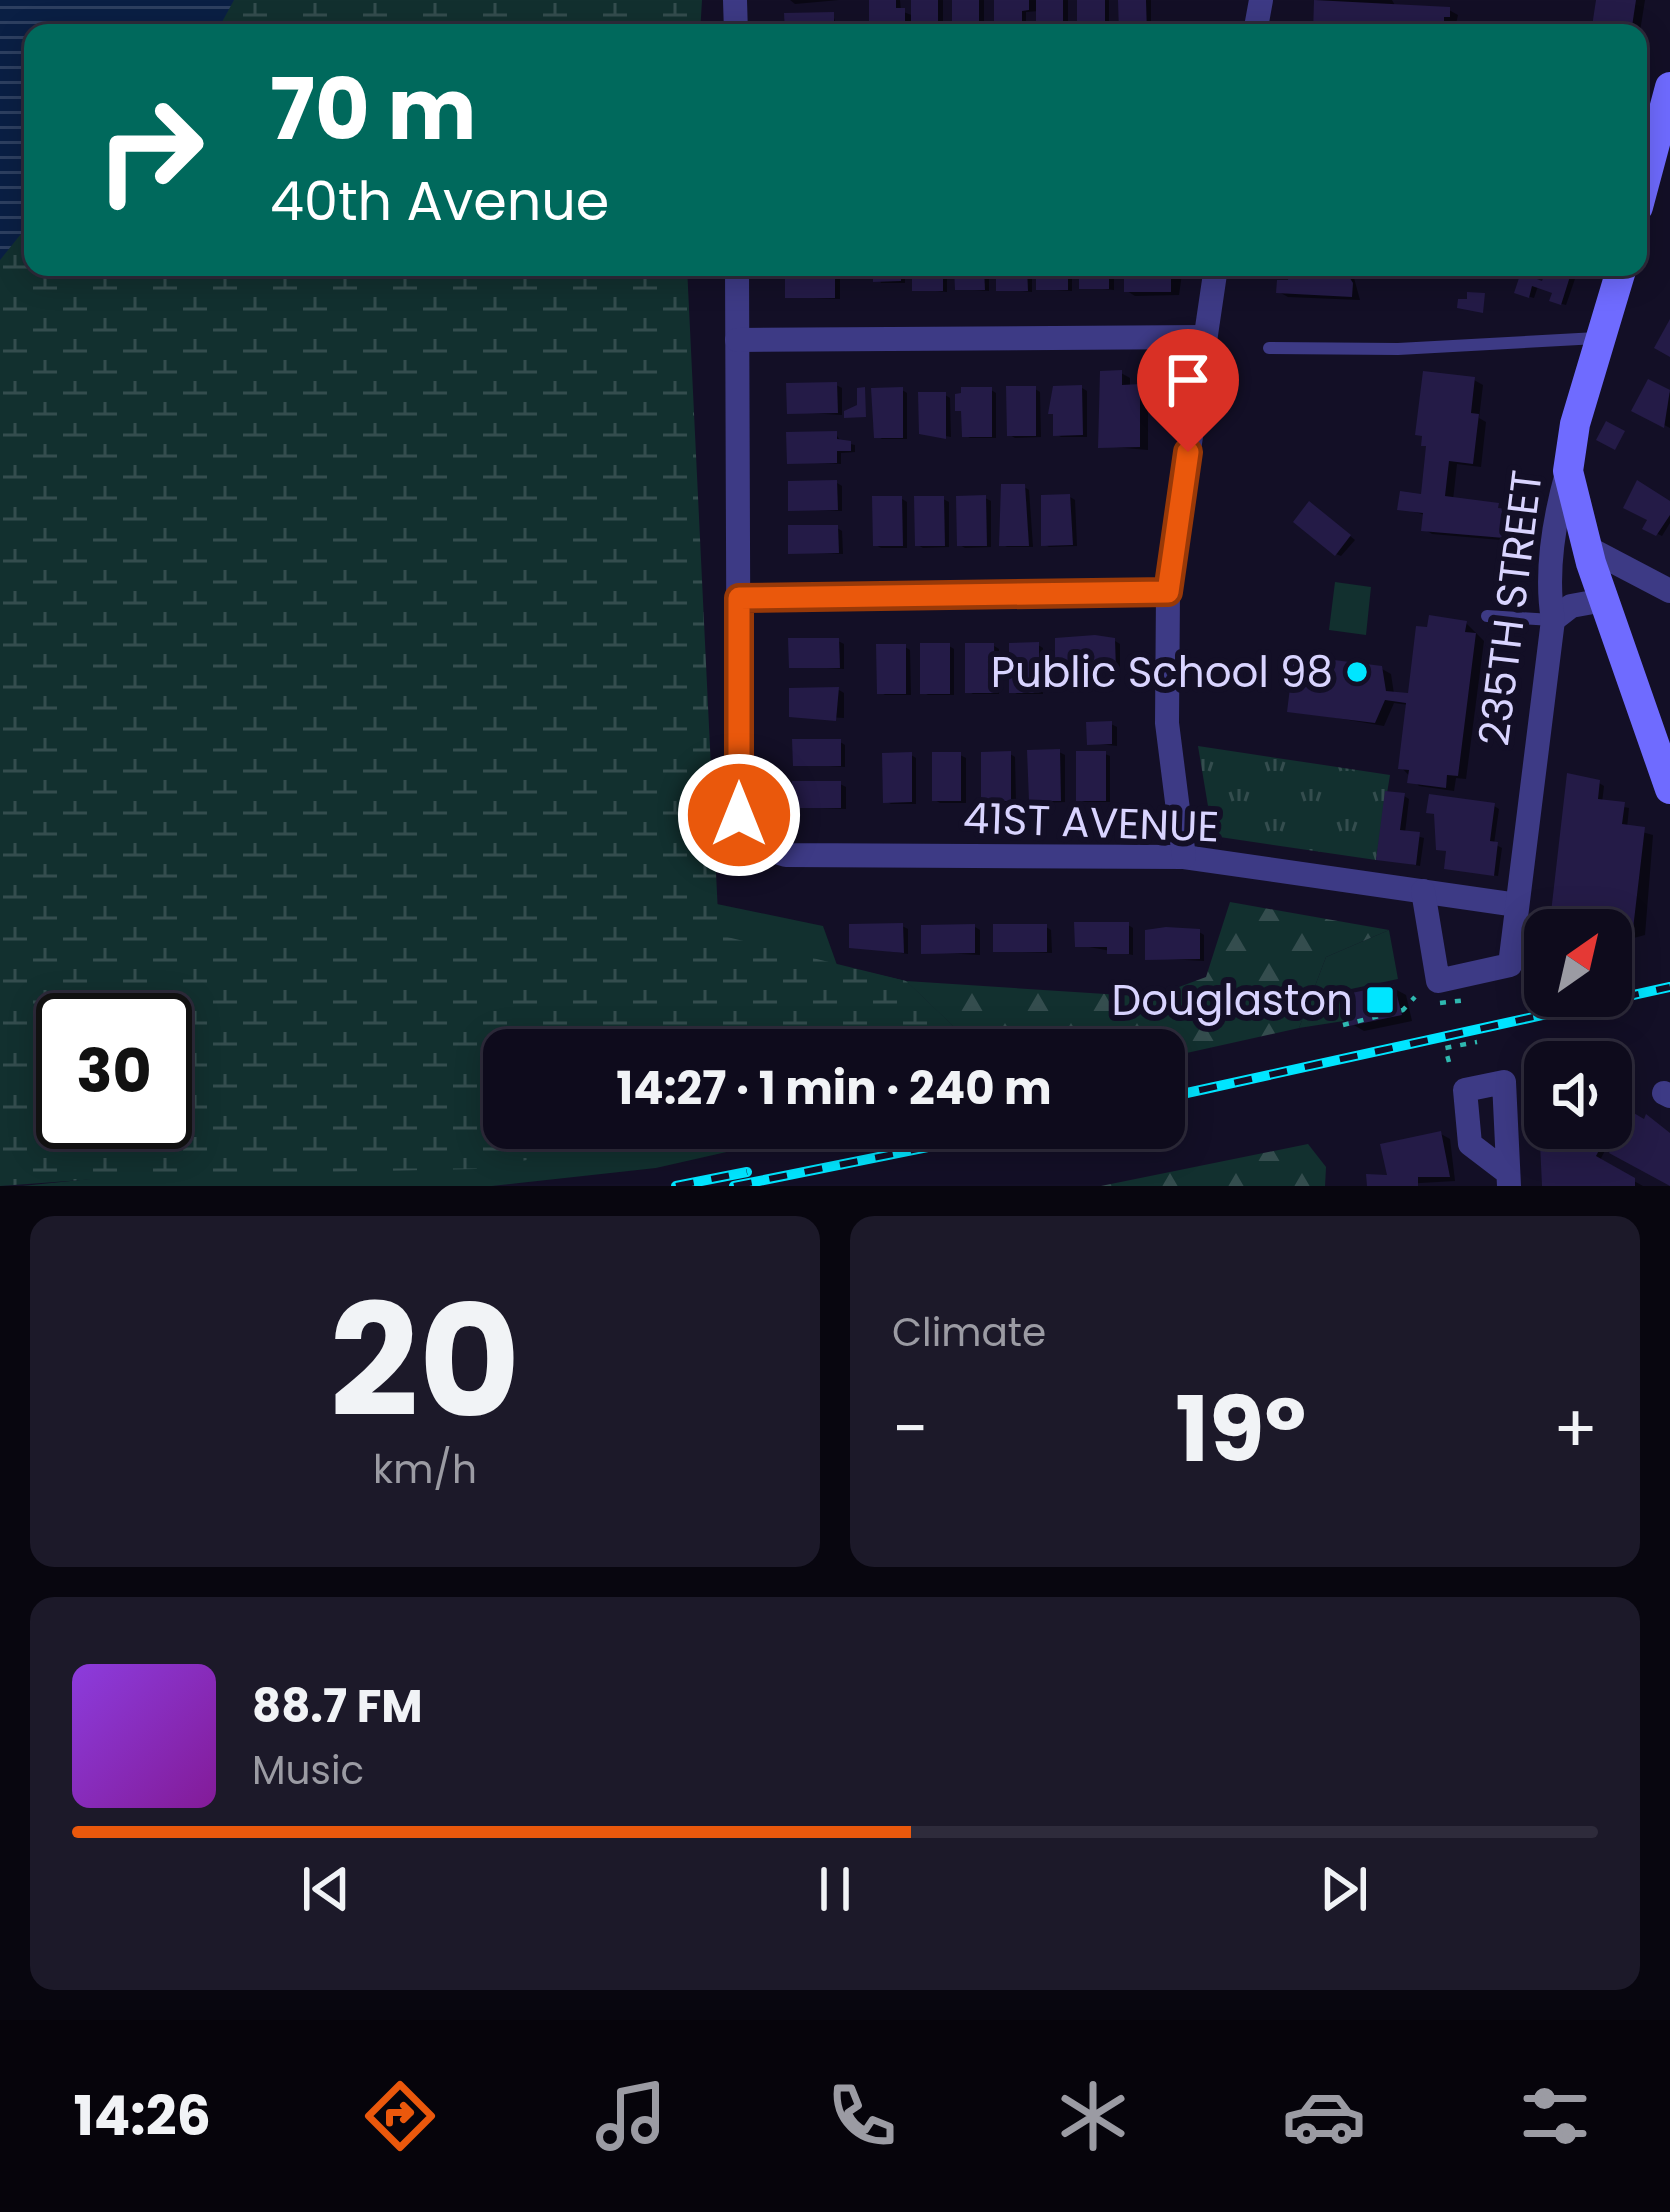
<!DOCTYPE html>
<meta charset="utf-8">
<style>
:root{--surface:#0e0b1c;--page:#1c1929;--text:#f1f3f6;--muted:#9b9ba3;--line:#2e2b3b;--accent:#ea580c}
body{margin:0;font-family:Poppins,sans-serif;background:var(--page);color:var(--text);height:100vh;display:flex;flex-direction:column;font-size:45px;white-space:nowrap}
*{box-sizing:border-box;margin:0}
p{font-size:39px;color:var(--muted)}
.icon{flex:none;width:66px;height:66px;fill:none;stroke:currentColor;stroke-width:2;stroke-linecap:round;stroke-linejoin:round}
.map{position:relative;height:1186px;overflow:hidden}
.drawer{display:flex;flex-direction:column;gap:30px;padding:30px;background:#08060f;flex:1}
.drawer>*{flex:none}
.top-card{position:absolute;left:24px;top:24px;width:1623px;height:252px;border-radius:24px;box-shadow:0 6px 30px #0003,0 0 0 3px var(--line);background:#00695c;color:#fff;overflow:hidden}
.needle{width:78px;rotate:34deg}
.buttons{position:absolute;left:1524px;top:909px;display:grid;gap:24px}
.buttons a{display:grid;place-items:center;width:108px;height:108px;border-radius:24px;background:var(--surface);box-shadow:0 6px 30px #0003,0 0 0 3px var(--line);font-size:60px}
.speed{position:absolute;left:36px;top:993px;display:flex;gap:24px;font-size:60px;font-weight:700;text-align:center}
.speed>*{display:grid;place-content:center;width:156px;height:156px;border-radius:50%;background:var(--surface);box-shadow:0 6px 30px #0003,0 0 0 3px var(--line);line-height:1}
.speed .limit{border:6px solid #111;border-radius:18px;background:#fff;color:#111}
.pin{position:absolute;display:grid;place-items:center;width:102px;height:102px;color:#fff;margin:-123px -51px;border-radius:50% 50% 50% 0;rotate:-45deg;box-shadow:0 0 12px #0007}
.pin .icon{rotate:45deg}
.me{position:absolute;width:132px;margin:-66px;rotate:0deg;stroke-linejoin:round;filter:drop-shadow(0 0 9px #0008)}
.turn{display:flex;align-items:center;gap:42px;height:252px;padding:0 48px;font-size:54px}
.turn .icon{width:156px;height:156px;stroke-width:2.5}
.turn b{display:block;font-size:84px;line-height:102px}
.big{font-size:90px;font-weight:700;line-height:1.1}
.drawer .widget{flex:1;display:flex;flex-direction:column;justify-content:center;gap:18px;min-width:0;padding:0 42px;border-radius:24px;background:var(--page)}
.drawer .dial{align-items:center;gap:0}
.dial b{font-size:156px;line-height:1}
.song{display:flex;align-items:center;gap:36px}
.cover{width:144px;height:144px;border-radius:18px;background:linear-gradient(135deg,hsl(270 70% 55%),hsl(290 70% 35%))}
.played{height:12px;border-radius:6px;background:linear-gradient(90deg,var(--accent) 55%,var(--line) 55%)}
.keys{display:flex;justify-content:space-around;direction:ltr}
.heat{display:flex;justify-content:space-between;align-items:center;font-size:66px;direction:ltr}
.drawer .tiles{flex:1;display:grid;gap:30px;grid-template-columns:1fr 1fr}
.widget:last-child{grid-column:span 2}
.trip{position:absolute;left:483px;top:1029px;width:702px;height:120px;border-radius:24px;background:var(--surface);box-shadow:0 6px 30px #0003,0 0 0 3px var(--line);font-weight:700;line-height:120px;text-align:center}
.tab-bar{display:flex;height:192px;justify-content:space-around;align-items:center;background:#06040b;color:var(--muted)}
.tab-bar .icon{width:84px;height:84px}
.tab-bar .current{color:var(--accent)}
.tab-bar b{font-size:54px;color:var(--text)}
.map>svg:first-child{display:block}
.grass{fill:#12302f}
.forest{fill:url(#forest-firs)}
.wetland{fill:url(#wetland-marsh);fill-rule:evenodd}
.park{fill:url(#park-tufts)}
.water{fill:url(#water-rules)}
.shadow{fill:#0007}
.building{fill:#241b47}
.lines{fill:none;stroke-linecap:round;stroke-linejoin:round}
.path{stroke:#2fb8b0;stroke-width:4.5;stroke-dasharray:6 9;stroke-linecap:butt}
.service{stroke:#3d3a85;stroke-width:12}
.minor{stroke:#3d3a85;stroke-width:24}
.secondary{stroke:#6f6bff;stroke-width:30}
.rail-casing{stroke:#00e5ff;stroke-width:10}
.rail{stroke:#130f26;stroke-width:6;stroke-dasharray:18;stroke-linecap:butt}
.route-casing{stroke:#983908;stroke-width:30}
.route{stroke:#ea580c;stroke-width:21}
.poi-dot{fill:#00e5ff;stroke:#130f26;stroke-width:4.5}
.labels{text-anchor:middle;stroke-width:12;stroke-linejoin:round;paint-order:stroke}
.street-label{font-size:42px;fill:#d9d4ff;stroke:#130f26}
.poi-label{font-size:42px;fill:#d9d4ff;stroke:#130f26;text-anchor:end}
</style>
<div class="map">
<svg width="1670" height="1186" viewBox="0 0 1670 1186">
<defs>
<pattern id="forest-firs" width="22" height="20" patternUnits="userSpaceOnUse" patternTransform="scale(3)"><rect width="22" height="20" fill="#12302f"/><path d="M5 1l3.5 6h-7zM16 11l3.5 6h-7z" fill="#344d4e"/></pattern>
<pattern id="wetland-marsh" width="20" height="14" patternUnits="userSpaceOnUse" patternTransform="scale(3)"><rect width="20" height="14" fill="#12302f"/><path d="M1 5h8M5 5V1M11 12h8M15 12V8" fill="none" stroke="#344d4e"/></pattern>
<pattern id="park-tufts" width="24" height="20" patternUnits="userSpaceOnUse" patternTransform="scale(3)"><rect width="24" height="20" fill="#12302f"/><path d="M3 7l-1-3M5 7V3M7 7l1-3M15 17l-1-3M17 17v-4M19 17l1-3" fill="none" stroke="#344d4e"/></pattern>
<pattern id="water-rules" width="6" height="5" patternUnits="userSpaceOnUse" patternTransform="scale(3)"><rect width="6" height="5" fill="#0a1f44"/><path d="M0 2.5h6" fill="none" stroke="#2d3f60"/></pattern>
</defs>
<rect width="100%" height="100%" fill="#130f26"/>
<g class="grass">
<polygon points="1335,582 1371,587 1366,635 1329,630"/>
<polygon points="717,904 823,926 837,965 906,981 978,1050 714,1050"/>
<polygon points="1389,930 1398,979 1337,992 1344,1021 1299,1028 1326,957"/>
<polygon points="583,1128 832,1128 656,1168 492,1186 22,1186"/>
</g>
<g class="forest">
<polygon points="1230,902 1389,930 1326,957 1299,1028 1164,1058 1164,1050 978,1050 906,981 1152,997 1206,977"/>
<polygon points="1308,1144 1326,1167 1325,1186 1101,1186"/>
</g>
<path class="wetland" d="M88,0H702L700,33H33V267H687L719,935L906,981L978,1050H504V1128H713L475,1169L137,1176L0,1186V29ZM63,1020H165V1122H63Z"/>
<polygon class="park" points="1198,746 1390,775 1376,860 1213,836"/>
<polygon class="water" points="0,0 234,0 216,33 33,33 33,219 0,260"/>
<g class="shadow">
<polygon points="839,0 795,4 790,0"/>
<polygon points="872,0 900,0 901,11 914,16 914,0 943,0 943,33 915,33 914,22 901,22 901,33 872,33"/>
<polygon points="955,0 984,0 984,33 958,33"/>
<polygon points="997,0 1068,0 1068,33 1039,33 1039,11 1026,12 1026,33 1000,33"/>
<rect x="1080" y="0" width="29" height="33"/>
<polygon points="1121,0 1151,0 1151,33 1122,33"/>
<polygon points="1317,0 1392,0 1398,11 1449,10 1458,15 1454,33 1316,33"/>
<polygon points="1599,0 1645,0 1638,44 1638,33 1594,33"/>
<polygon points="833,15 839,33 788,33"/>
<polygon points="876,267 905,267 905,283 881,283"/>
<polygon points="915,267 947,267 947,292 915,289"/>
<polygon points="957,267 989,267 989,291 958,289"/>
<polygon points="999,267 1032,267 1032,292 999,289"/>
<polygon points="1039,267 1072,267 1072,291 1039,289"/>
<polygon points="1082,267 1114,267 1114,290 1082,287"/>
<polygon points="1127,267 1183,267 1179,295 1135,296 1127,291"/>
<polygon points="1292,267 1351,267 1360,300 1288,297 1279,292 1291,283"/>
<polygon points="1550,267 1577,273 1566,305 1558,303 1556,292 1538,286 1534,298 1523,295 1523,276 1544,285"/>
<polygon points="834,276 840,279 840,299 788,297"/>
<polygon points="1121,373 1130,378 1130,388 1148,393 1148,450 1101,446"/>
<polygon points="1474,380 1483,385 1479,418 1486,422 1481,467 1457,464 1453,500 1507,511 1515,517 1512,541 1432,534 1424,529 1425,515 1401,508 1423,497"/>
<polygon points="1649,383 1670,393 1670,428 1635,410"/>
<polygon points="836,385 842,388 842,415 790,412"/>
<polygon points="1082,388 1087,391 1087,437 1061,437 1056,434"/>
<polygon points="1035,389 1040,392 1041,437 1015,438 1010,435"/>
<polygon points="902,390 907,393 907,439 882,439 877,436"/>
<polygon points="991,390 996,393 996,438 970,438 965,435 959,396"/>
<polygon points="945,395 950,398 951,437 923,432"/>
<polygon points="836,434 841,442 855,445 855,452 841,453 841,464 790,462"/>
<polygon points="837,483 842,486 842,511 791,509"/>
<polygon points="1024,487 1029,490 1033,547 1007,547 1002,544"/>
<polygon points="1070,497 1075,500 1077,546 1049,547 1044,544"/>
<polygon points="985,498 991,501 991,547 965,548 960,545"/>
<polygon points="902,499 907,502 907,548 881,548 876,545"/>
<polygon points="943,499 949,502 949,547 923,548 918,545"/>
<polygon points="1670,503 1670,523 1662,536 1646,528"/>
<polygon points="1315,508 1355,540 1341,556 1336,554"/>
<polygon points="837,528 842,531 843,554 791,552"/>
<polygon points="1466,623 1484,641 1466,779 1456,778 1454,791 1419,786 1401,767 1409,705 1394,703 1384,726 1290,710 1382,669 1391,674 1394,694 1410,696 1429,631"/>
<polygon points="838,641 844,644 844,669 792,666"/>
<polygon points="1115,641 1120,644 1120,672 1058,670"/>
<polygon points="1038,645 1043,648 1043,694 1017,694 1012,691"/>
<polygon points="949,646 954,649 954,695 928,695 923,692"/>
<polygon points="994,646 999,649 999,694 973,694 968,691"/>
<polygon points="905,647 910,650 911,695 885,695 880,692"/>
<polygon points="839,690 844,693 844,718 792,715"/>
<polygon points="1111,724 1117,727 1117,746 1090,743"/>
<polygon points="840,742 845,745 845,767 796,764"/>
<polygon points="1059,752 1065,755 1065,802 1037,803 1032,800"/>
<polygon points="1010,754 1015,757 1016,803 989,803 984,800"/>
<polygon points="1105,754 1110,756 1110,802 1085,802 1079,800"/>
<polygon points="911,755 916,758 916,804 891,804 886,801"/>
<polygon points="960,755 966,758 966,803 940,803 935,800"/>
<polygon points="1599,783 1604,786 1602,803 1629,808 1627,828 1653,835 1645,935 1611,944 1611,930 1552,930"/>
<polygon points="840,784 846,787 846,809 795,807"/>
<polygon points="1404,796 1409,799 1405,833 1424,838 1420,866 1380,858"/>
<polygon points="1494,806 1499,809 1494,844 1502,848 1498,876 1447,868 1449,852 1439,848 1435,815 1430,812"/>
<polygon points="1128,925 1133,928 1133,955 1078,945"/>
<polygon points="902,926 908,929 908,954 852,946"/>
<polygon points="975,927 980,930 980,955 924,952"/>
<polygon points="1046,927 1051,930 1052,953 996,951"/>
<polygon points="1199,932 1204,935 1204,961 1148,958"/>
<polygon points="1393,988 1406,995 1412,1021 1364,1031 1352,1024"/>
<polygon points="1545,1071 1545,1128 1597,1128 1594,1134 1609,1143 1599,1162 1643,1186 1545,1186 1540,1079"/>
<polygon points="1441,1134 1450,1139 1455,1181 1369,1186 1369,1177 1400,1179"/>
</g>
<g class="building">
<polygon points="869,0 896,0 896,8 905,8 905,21 897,21 897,33 869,33"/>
<rect x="911" y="0" width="27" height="33"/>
<rect x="952" y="0" width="27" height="33"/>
<polygon points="994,0 1029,0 1029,10 1022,11 1022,33 994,33"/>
<rect x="1036" y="0" width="27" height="33"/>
<rect x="1077" y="0" width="28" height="33"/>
<polygon points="1118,0 1146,0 1147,33 1119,33"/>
<polygon points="1314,0 1450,7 1450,17 1444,17 1444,33 1313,33"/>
<polygon points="1596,0 1636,0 1631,33 1591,33"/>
<polygon points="834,12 834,33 785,33 784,13"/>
<polygon points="785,267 835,269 835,298 785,298"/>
<polygon points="873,267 901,267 901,281 873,282"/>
<rect x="912" y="267" width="31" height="24"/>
<polygon points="954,267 984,267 985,290 955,290"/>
<polygon points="996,267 1027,267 1028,291 996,291"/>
<rect x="1036" y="267" width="32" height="23"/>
<rect x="1079" y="267" width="30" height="22"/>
<polygon points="1124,267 1178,267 1178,272 1171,276 1171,292 1124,292"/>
<polygon points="1289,267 1343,267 1353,283 1352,297 1276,293 1277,280 1288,280"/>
<polygon points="1547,267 1573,267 1561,305 1549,301 1552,293 1532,286 1529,298 1514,293 1519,278 1513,276 1515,270 1542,281"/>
<polygon points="1467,292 1485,293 1483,313 1457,308 1458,299 1467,299"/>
<polygon points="1670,319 1670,357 1654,348"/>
<polygon points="1122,370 1122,385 1140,384 1140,447 1098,448 1100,371"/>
<polygon points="1423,371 1475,377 1471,413 1479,414 1473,464 1449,461 1445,496 1499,503 1498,508 1507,509 1504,538 1421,531 1423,513 1397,510 1400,491 1421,494 1426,446 1421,446 1422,436 1415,435"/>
<polygon points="1648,379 1670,390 1664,428 1631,411"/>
<polygon points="837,382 838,413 787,414 786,383"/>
<polygon points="1082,385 1083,435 1053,436 1053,414 1048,414 1053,386"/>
<polygon points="1006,386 1036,386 1036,436 1007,436"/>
<polygon points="865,387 866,417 844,418 844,411 857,405 857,388"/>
<polygon points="903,387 903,438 874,438 871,388"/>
<polygon points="961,387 992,387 992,437 962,437 961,411 955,411 955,394 961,393"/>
<polygon points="918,392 946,392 946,439 919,434"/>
<polygon points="1606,421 1625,431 1615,450 1596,440"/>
<polygon points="837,431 837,439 851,441 851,451 837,451 837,463 787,464 786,432"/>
<polygon points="837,480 838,510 788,511 788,481"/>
<polygon points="1637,480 1670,501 1670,515 1656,536 1642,529 1647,520 1623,508"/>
<polygon points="1001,484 1025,484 1029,546 999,546"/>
<polygon points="1070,494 1073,545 1041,546 1041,495"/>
<polygon points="986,495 987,546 957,546 956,496"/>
<polygon points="872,496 902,496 903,546 873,546"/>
<polygon points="914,496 944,496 945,546 915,546"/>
<polygon points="1309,501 1351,535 1335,556 1293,522"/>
<polygon points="788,525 838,525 839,553 788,554"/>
<polygon points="1429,615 1467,621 1465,632 1476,633 1458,776 1447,775 1446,788 1407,783 1409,770 1398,769 1406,703 1385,700 1375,723 1287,712 1294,655 1382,666 1386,691 1408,693 1416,626 1427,627"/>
<polygon points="1095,635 1115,638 1116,671 1055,671 1055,638"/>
<polygon points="788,638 839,638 840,668 789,668"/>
<polygon points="1039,642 1039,693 1009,693 1009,643"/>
<rect x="920" y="643" width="30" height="51"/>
<polygon points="965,643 994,643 995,693 965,693"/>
<polygon points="876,644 906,644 906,694 877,694"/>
<polygon points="839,687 836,721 789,717 789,688"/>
<polygon points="1112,721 1112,744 1087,745 1086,722"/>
<polygon points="792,739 841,739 841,766 793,766"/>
<polygon points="1060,749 1061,801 1029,801 1027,750"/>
<polygon points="1011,751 1011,801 981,801 981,752"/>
<rect x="1076" y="751" width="30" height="50"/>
<polygon points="912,752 912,802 883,803 882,753"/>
<rect x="932" y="752" width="29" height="49"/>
<polygon points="1567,773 1600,780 1598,799 1625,802 1622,824 1645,827 1633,929 1611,935 1611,930 1549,930"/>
<rect x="792" y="781" width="49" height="27"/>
<polygon points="1385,791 1405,793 1400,830 1420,832 1416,865 1376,860"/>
<polygon points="1429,794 1495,803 1490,841 1498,842 1494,876 1444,869 1446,851 1436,850 1434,814 1426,813"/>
<polygon points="1074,922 1129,922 1129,954 1107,954 1107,947 1075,947"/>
<polygon points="903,923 904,953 849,948 849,924"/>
<polygon points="975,924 975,953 921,954 921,925"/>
<rect x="993" y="924" width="54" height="28"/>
<polygon points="1166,927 1200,929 1200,959 1145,960 1145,930"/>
<polygon points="1394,984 1402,1015 1349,1026 1342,995"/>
<polygon points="1545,1065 1545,1128 1589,1128 1606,1137 1596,1156 1635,1178 1635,1186 1542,1186 1537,1078"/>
<polygon points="1632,1112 1644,1119 1646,1114 1670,1133 1670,1186 1609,1153"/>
<polygon points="1441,1131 1450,1177 1418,1177 1418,1186 1367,1186 1366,1174 1387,1175 1380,1144"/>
</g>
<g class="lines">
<g class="path">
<polyline points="1536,975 1536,983"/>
<polyline points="1440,1003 1467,1000"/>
<polyline points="1343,1025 1403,1010 1415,997"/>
<polyline points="1449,1062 1445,1048 1477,1042"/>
</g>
<g class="service">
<polyline points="1269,348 1398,349 1597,338"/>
<polyline points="1487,616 1552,620"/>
</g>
<g class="minor">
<polyline points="735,0 736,33"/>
<polyline points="1255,33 1261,0"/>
<polyline points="737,267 739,815 756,846 786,855 1184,857 1517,905"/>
<polyline points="737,340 1204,337"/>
<polyline points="1586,547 1670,591"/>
<polyline points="739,598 1168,592"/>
<polyline points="1553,620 1571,606 1604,600"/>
<polyline points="1184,857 1167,723 1168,592 1216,267"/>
<path d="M1423,891L1438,981L1510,965L1553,620C1545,572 1554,520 1567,473"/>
<polyline points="1664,1093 1670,1096"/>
<polyline points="1508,1173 1470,1144 1465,1090 1504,1082 1509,1186"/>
</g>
<g class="secondary">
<polyline points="1638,207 1670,87"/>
<polyline points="1622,267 1575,424 1568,471 1591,563 1670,789"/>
</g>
<g class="rail-casing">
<g id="rail">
<polyline points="1164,1098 1670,987"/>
<polyline points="676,1186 747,1172"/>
<polyline points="734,1186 1023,1128"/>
</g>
</g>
<use href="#rail" class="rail"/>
</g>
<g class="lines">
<g class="route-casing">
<polyline id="route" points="739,815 739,598 1168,592 1188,452"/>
</g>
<use href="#route" class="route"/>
</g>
<g class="poi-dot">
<circle cx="1357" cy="672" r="12"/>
<rect x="1365" y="985" width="30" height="30" rx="6"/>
</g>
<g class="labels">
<g class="street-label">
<text transform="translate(1510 608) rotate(-83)" y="15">235TH STREET</text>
<text transform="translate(1091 822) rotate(2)" y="15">41ST AVENUE</text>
</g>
<g class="poi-label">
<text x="1333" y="687">Public School 98</text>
<text x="1353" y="1015">Douglaston</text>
</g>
</g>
</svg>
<div class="buttons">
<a><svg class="needle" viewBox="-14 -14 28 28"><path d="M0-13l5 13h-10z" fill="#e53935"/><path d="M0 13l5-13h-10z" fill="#9b9ba3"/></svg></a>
<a><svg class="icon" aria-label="sound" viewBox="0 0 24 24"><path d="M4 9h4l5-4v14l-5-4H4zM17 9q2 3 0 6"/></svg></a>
</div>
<div class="speed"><div class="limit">30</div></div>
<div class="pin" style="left:1188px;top:452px;background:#d93025"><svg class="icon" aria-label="arrive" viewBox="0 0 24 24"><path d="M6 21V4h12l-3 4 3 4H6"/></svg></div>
<svg class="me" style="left:739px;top:815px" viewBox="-20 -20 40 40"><circle r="17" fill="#ea580c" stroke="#fff" stroke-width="3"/><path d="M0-11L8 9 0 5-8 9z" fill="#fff"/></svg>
<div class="trip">14:27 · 1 min · 240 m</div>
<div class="top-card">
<div class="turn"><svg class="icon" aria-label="right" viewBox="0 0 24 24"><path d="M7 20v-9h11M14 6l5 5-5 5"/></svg><div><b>70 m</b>40th Avenue</div></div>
</div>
</div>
<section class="drawer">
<div class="tiles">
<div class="widget dial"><b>20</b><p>km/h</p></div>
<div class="widget"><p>Climate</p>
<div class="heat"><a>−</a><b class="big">19°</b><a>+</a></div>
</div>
<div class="widget">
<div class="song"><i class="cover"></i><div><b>88.7 FM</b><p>Music</p></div></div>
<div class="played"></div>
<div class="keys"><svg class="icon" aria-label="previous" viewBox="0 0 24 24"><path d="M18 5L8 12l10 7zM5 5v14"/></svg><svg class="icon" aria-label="pause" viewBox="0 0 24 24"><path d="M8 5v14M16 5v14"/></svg><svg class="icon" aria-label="next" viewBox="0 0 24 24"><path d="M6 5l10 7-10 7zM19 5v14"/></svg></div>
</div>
</div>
</section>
<nav class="tab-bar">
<b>14:26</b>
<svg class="icon current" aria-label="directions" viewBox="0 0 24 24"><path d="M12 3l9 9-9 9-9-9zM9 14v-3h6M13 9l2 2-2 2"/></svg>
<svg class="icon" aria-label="music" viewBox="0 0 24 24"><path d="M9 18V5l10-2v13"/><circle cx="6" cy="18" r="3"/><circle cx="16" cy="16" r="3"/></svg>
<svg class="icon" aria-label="phone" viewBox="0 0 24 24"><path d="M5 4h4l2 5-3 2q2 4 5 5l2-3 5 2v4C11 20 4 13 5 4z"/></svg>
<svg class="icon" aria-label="climate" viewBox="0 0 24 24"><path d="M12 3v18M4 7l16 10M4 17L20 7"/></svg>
<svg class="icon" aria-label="car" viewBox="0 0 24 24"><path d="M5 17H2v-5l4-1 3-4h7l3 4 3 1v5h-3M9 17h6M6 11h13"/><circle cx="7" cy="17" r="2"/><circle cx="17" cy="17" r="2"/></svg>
<svg class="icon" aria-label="filters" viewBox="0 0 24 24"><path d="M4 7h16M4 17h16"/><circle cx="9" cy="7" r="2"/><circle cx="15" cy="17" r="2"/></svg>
</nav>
